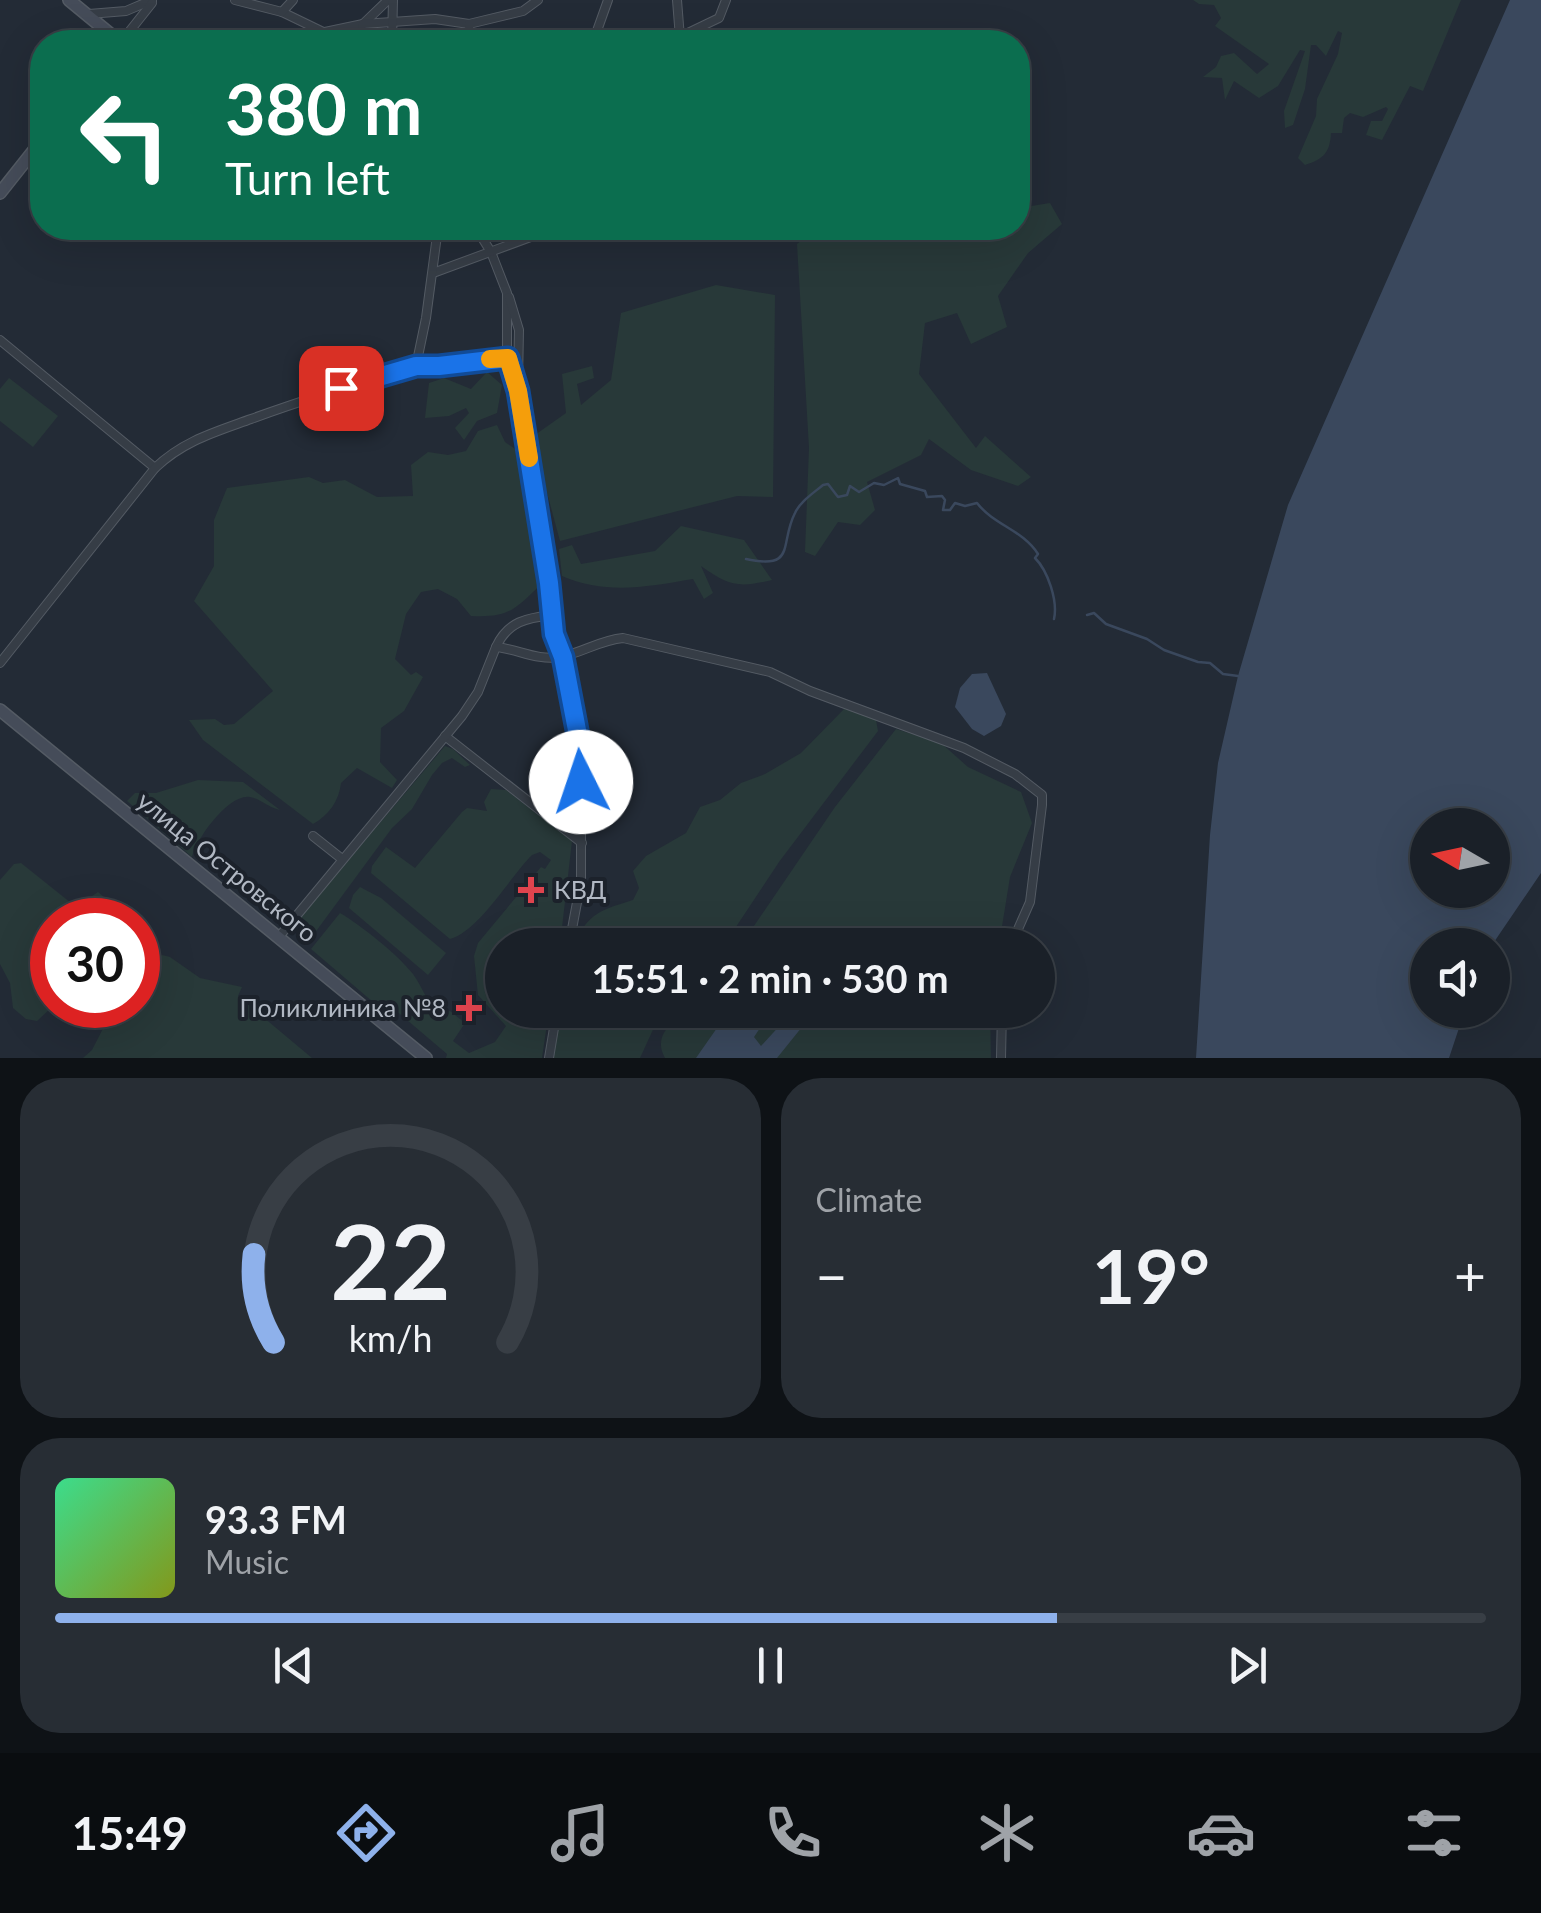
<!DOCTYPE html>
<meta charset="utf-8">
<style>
:root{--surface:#1a2028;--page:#272d34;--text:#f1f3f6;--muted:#9fa3a8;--line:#383e45;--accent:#8eb1eb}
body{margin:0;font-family:Lato,sans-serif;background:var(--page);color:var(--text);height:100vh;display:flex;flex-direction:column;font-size:38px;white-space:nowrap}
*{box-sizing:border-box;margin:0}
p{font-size:32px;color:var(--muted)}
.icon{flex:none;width:55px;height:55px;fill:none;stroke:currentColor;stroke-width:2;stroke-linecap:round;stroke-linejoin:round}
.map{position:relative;height:1058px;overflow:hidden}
.side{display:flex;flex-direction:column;gap:20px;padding:20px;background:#0e1216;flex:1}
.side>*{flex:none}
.hud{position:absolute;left:30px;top:30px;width:1000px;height:210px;border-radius:40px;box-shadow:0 10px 40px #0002,0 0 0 2px var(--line);background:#0b6e4f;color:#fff;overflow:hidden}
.needle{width:65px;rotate:279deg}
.tools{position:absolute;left:1410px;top:808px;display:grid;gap:20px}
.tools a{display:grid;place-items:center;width:100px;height:100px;border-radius:50%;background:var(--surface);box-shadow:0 10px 40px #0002,0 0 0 2px var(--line);font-size:50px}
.speed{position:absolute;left:30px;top:898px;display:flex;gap:20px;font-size:50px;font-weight:700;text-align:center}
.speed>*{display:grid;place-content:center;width:130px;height:130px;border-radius:50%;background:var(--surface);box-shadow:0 10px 40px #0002,0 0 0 2px var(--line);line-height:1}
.speed .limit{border:15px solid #d22;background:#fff;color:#111}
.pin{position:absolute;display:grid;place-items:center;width:85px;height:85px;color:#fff;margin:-42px;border-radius:20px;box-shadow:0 5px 15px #0006}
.me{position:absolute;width:110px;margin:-55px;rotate:356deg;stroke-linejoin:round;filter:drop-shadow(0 0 8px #0008)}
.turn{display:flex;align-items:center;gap:35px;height:210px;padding:0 30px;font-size:45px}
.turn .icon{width:130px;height:130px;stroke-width:2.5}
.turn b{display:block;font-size:70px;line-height:85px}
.big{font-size:75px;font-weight:700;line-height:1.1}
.side .card{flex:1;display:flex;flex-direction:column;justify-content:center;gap:15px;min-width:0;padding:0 35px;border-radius:40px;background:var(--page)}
.side .dial{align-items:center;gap:0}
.dial svg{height:260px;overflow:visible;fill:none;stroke:var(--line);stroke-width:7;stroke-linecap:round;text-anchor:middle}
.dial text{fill:var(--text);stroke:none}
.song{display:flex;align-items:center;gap:30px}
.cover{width:120px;height:120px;border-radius:15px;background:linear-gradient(135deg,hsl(150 70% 55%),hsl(70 70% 35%))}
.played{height:10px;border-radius:5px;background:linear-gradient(90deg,var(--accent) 70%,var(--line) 70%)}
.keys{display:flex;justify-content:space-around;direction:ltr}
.heat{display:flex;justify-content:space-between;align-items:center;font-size:55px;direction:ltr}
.side .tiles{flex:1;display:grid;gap:20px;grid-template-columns:1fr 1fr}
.card:last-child{grid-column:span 2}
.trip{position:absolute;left:485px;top:928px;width:570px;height:100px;border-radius:50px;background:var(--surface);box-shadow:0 10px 40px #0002,0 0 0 2px var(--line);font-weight:700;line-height:100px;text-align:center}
.tab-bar{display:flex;height:160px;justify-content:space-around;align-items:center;background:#0a0d10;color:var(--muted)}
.tab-bar .icon{width:70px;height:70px}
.tab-bar .active{color:var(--accent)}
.tab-bar b{font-size:45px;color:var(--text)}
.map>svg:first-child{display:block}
.green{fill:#283939}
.water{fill:#3a485d;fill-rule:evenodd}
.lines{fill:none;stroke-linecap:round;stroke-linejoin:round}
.stream{stroke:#3a485d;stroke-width:2.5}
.street-casing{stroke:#545b64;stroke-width:10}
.secondary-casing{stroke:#545b64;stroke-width:14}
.street{stroke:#363d46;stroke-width:8}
.secondary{stroke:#454c59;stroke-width:11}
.route-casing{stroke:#114b97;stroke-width:25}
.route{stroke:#1a73e8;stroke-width:18}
.slow{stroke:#f59e0b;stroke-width:18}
.health-dot{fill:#e0444e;stroke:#1c222b;stroke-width:4}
.labels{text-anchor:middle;stroke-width:8;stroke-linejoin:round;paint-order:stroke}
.street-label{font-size:25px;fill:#b1b8c3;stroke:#1c222b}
.poi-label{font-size:25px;fill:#b1b8c3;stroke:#1c222b;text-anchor:start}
</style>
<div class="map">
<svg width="1541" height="1058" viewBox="0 0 1541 1058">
<rect width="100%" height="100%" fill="#232b36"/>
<g class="green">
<path d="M1193,0H1461L1423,91L1410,86L1382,140L1366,135L1371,121H1382L1388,109L1386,107L1363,117L1350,113L1344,118L1342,133H1331C1330,152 1324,159 1305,165L1298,158L1316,116L1317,99L1338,54L1342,33L1338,31L1326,56L1316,45H1311L1305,89L1293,125L1285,128L1284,111L1305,51L1300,50L1278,86L1259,98L1234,81L1225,100L1222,78L1203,77L1216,67L1221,56L1234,53L1257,74L1269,64L1215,26L1221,18L1214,5L1199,4Z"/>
<polygon points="1018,195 1025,207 1050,203 1062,224 1028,253 998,296 1007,327 971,344 957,313 925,323 919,374 976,448 985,436 1031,477 1018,486 971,470 929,439 921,455 867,482 875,510 860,525 838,522 815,556 805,552 809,448 797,244 817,228 1018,228"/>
<polygon points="716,285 775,295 773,497 737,496 560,541 532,437 566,413 562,374 592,366 594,378 577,384 581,405 611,380 621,313"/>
<polygon points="487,372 502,385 497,413 477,421 464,440 455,428 469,413 466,408 449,416 425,418 429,383 444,378 471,389"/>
<polygon points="9,378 58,416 33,447 0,421 0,389"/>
<path d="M497,425L505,442L518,451L544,582C515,608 512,618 471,616L457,599L438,589L421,592L406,614L395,659L411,675L416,672L423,677L404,711L381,728L380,762L397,780L392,788L357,768L341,783C339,801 329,815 313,824L203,740L189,720L215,719L224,725L234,724L273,691L194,601L214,566V520L227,488L309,477L323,483L345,480L377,497L413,496L411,465L428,452L448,455L466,451L478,431Z"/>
<path d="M681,526L744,540L772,580C738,588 729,586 701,566L713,593L704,599L693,579C646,587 606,595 562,576L559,549L572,545L581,564L655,551Z"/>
<path d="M845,708L876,720L878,731L779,862L724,945H574C588,912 602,910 633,900L639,888L633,871L646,856L686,833L700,807L720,800L741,783L765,774L801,753Z"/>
<polygon points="896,729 941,743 968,767 1021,792 1032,823 1010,877 999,945 741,945 835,807"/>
<polygon points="445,746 453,749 470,765 465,767 452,758 442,763 432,775 412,809 392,828 314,934 305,927 301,931 297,921"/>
<path d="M198,780L243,782L280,810C269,808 261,799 250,797C229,793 196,839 192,857L127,801L135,793H156Z"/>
<path d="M491,789L506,790L572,841L560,945H502V1010H549L542,1058H446L447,1054L387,1003L373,1002L311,949L340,913C362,926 397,954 413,974C422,986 426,1001 438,1012L450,1011L465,1023L453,1041L469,1053L495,1042L506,1026L478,995L474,956L478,943L541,867L545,869L551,860L540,852L532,855C510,877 479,931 450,939L371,873L372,866L386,847L415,868L462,812L467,808L487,811L484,802Z"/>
<polygon points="21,863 76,907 98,892 131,920 52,920 54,1005 37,1021 26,1019 13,1008 10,983 0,964 0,880 14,864"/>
<polygon points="360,887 381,898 446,953 428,975 349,908 353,895"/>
<polygon points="162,955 170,957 200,978 242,987 238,996 312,1058 83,1058 92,1050 115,1005 138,1005 138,972"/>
<polygon points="562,1010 662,1010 640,1058 552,1058"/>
<path d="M683,1010H990L991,1058H665C653,1037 670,1025 683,1010Z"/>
</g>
<g class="water">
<path d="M1510,0H1541V873L1492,945H1428V1010H1465L1449,1058H1196L1210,835L1218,763L1238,676L1288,505ZM1428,825H1492V890H1428Z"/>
<polygon points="987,673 1006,714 1001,726 984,736 972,729 955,707 960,688 972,674"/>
<polygon points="734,1010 754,1010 760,1028 754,1037 761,1046 794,1010 806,1010 802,1027 777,1058 696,1058 724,1018"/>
</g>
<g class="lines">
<g class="stream">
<path d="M746,559C797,570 779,544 795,513C800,502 812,494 823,485L828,484L838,497L847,495L850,486L859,492L874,483L884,485L898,478L900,484L925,491L927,497L942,496L945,500L943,510H950L955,503L965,506L977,503C994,525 1023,530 1038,554L1035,558C1048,571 1058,601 1054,619"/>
<polyline points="1087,615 1094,613 1106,624 1147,639 1164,650 1198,662 1210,663 1223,674 1238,676"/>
</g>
<g class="street-casing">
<g id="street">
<polyline points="235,0 282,12 344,42"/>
<polyline points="677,0 680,38"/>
<polyline points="282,12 293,0"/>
<polyline points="89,14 126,11 152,0"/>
<polyline points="325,32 363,24 388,0"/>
<polyline points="121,42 152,3"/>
<polyline points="360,42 363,24 435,19 469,24"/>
<polyline points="392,42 393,0"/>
<polyline points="470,42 469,24 523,11 538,0"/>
<polyline points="593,42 608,0"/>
<polyline points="669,42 719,18 726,0"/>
<polyline points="476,228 491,252 507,293 507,358 518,391 549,583 554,634 563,657 581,751 581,881 569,945"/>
<polyline points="433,273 555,228"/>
<polyline points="509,297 519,330 518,381"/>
<polyline points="0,340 155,468"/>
<polyline points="416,366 439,366 507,358"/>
<path d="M496,647C508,621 527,618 552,615"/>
<path d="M0,663L155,468C183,441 215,432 251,419C306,399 361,382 416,366L426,318L438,228"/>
<polyline points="445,736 582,843"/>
<polyline points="313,836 342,859"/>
<path d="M278,938L462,716L478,692L496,647C518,649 537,661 560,657C582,653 600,640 623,638L770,672L810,691L964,748L1015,774L1042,795V805L1030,902L1011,945"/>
<polyline points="549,1058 557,1010"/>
<polyline points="1001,1058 1002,1010"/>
</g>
</g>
<g class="secondary-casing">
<g id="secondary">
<polyline points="69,0 120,42"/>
<polyline points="0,193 42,140"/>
<polyline points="0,710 426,1058"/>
</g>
</g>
<use href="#street" class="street"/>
<use href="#secondary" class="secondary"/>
</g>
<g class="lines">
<g class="route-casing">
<polyline id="route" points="341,388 416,366 439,366 508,358 518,391 526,440 549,583 554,634 563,657 581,751 581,782"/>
</g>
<use href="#route" class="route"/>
<polyline class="slow" points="490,359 508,358 518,391 529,458"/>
</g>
<g class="health-dot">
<path d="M526 875h10v10h10v10h-10v10h-10v-10h-10v-10h10z"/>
<path d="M464 993h10v10h10v10h-10v10h-10v-10h-10v-10h10z"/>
</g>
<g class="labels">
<g class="street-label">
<text transform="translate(227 867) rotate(39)" y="9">улица Островского</text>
</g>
<g class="poi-label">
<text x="554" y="899">КВД</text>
<text x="446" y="1017" text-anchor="end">Поликлиника №8</text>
</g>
</g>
</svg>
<div class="tools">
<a><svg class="needle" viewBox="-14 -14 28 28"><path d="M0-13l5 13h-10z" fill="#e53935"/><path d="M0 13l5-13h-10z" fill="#9fa3a8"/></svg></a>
<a><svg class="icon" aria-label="sound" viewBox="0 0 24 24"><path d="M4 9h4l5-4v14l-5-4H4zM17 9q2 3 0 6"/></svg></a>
</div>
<div class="speed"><div class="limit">30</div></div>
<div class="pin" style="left:341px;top:388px;background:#d93025"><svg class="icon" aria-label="arrive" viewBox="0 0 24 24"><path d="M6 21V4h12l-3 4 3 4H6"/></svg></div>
<svg class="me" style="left:581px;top:782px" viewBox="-20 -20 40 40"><circle r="19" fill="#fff"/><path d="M0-13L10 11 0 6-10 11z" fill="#1a73e8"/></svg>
<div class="trip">15:51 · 2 min · 530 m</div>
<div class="hud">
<div class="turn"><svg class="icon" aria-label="left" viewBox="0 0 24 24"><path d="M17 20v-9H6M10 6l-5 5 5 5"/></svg><div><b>380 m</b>Turn left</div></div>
</div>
</div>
<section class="side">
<div class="tiles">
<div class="card dial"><svg viewBox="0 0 100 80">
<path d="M14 69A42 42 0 1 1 86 69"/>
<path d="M14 69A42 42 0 0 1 8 42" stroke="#8eb1eb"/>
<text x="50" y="56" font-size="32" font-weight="700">22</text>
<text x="50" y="72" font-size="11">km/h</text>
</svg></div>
<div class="card"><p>Climate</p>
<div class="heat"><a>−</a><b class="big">19°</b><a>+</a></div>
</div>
<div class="card">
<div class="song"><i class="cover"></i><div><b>93.3 FM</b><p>Music</p></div></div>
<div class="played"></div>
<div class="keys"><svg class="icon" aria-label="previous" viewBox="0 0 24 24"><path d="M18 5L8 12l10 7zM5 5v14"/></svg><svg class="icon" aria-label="pause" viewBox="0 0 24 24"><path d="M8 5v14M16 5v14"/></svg><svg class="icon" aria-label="next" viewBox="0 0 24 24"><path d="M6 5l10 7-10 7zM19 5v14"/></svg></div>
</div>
</div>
</section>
<nav class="tab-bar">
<b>15:49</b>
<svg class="icon active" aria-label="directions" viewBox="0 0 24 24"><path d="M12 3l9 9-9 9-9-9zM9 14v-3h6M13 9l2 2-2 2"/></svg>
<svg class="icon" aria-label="music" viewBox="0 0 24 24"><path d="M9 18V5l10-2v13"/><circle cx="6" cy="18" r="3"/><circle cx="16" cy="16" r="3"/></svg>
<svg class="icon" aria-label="phone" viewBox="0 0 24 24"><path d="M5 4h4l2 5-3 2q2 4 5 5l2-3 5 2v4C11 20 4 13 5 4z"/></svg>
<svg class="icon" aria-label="climate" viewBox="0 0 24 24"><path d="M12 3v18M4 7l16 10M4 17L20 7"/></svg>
<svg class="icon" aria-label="car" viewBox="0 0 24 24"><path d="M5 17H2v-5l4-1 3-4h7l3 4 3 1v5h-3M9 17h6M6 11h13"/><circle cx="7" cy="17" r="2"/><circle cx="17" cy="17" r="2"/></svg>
<svg class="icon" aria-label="filters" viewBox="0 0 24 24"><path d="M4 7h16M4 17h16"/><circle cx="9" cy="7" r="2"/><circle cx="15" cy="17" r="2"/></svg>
</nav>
